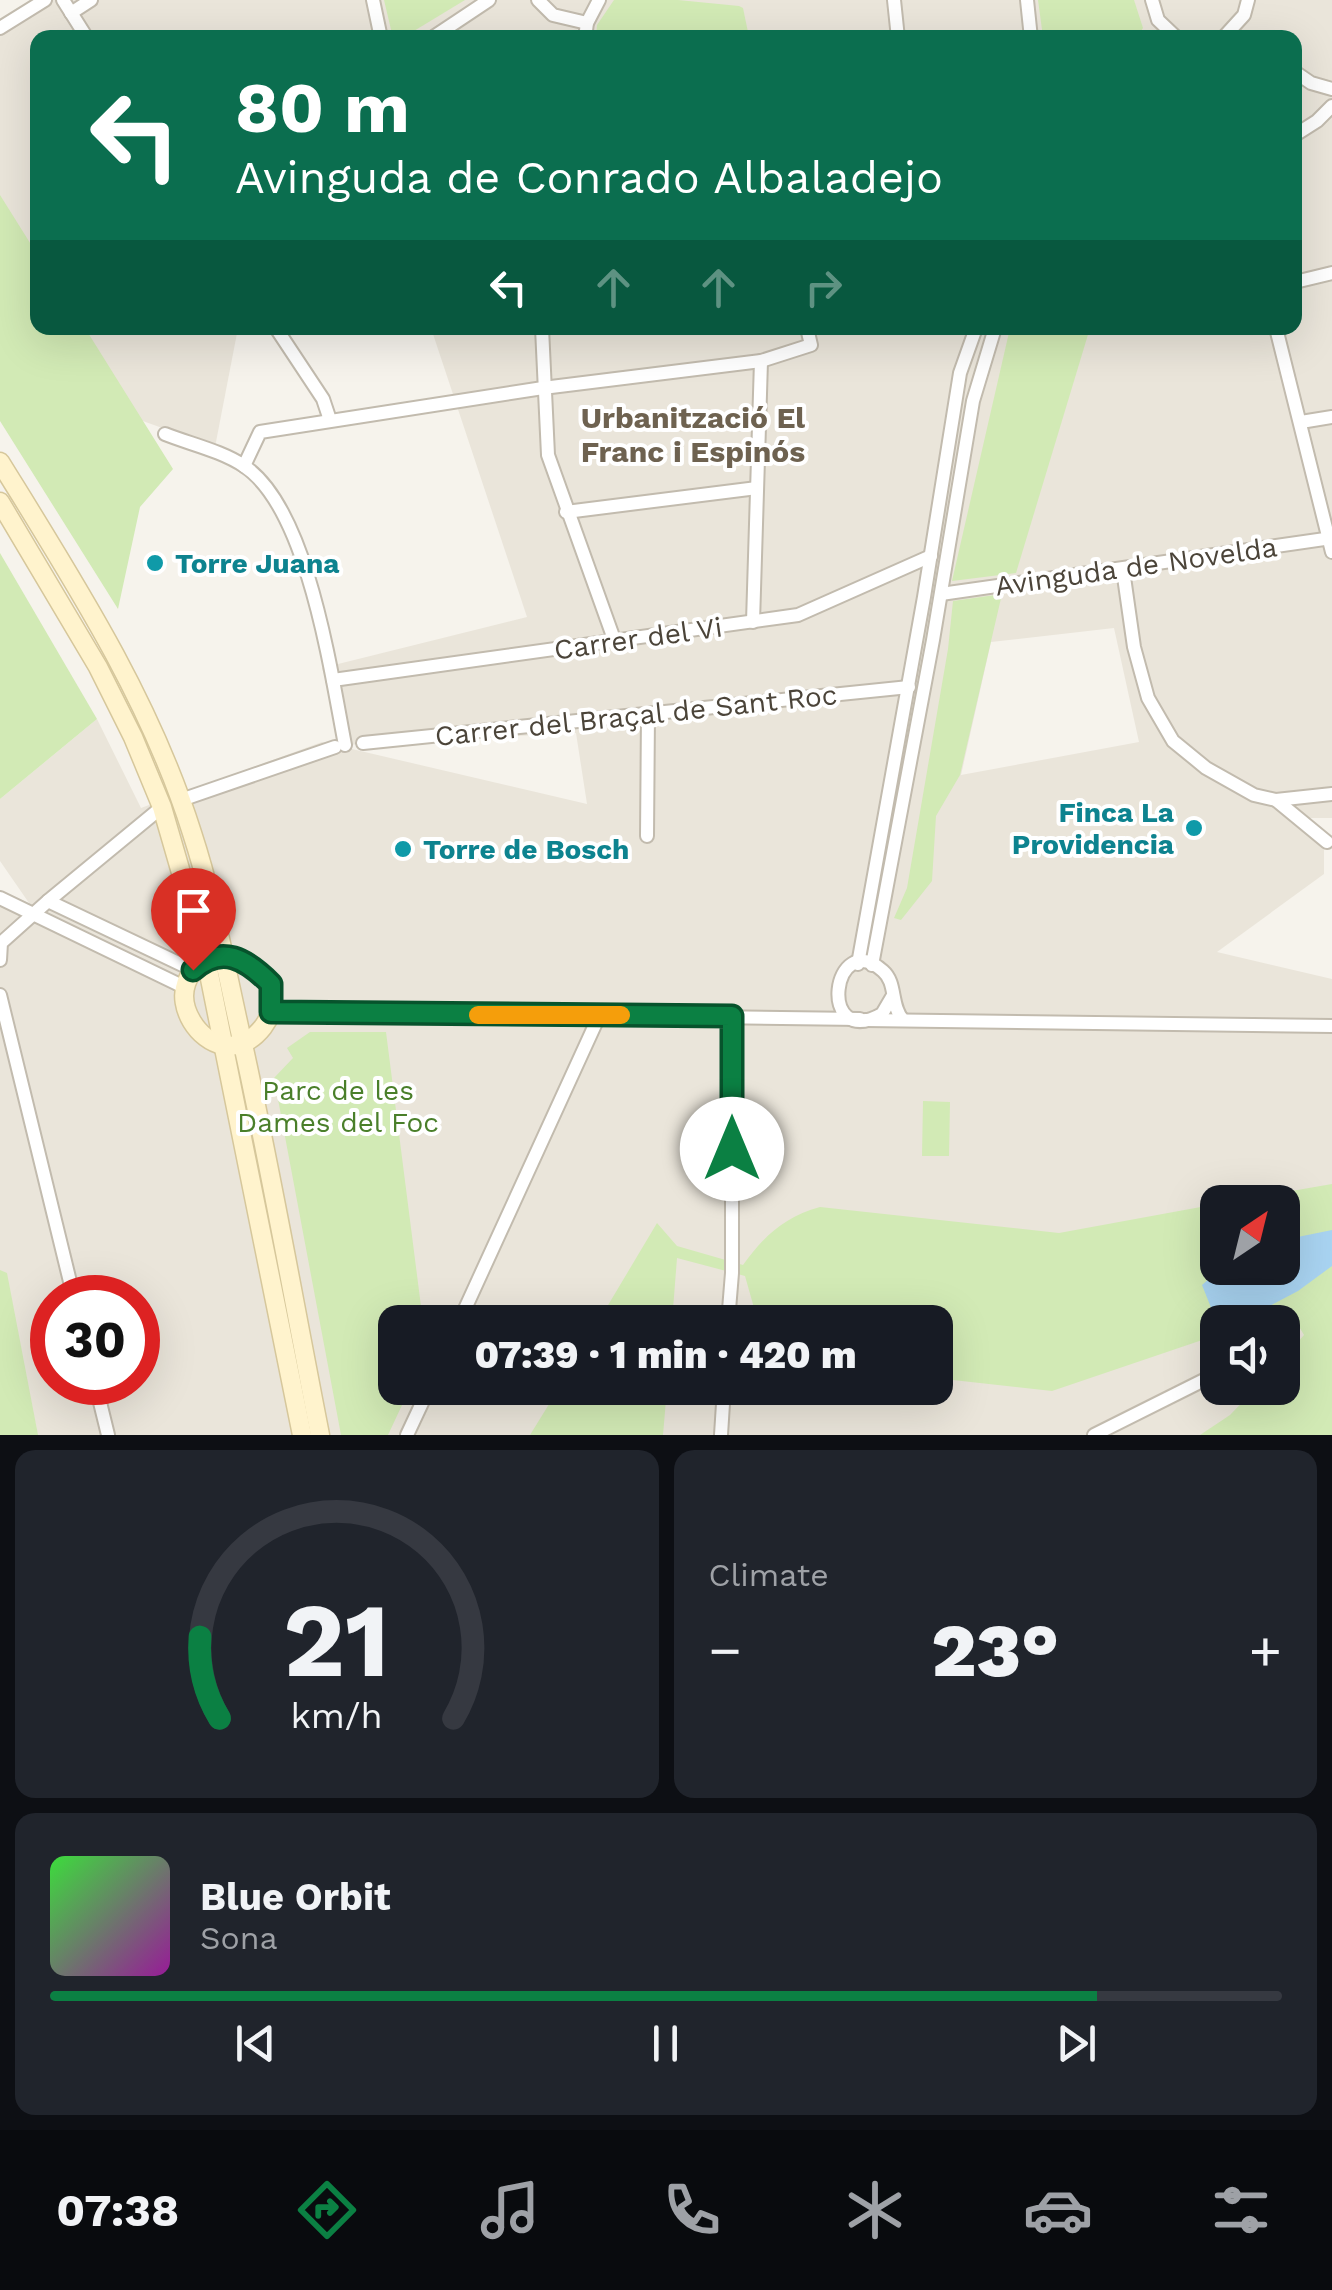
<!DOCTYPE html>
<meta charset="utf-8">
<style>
:root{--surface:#171b24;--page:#20242c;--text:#f1f3f6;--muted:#9ea1a6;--line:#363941;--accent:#0b8043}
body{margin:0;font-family:"Work Sans",sans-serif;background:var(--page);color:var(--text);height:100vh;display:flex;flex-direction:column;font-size:38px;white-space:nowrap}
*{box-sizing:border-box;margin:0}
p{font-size:32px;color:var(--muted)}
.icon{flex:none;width:55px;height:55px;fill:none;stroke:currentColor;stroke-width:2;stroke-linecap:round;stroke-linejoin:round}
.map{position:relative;height:1435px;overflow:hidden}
.sheet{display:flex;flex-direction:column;gap:15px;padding:15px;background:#0d0f14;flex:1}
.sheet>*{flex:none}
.hud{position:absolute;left:30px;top:30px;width:1272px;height:305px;border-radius:20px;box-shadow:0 10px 40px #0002;background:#0b6e4f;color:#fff;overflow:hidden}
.needle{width:65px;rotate:35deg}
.tools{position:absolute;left:1200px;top:1185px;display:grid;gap:20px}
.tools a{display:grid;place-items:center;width:100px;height:100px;border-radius:20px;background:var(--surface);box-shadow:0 10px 40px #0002;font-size:50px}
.speed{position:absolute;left:30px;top:1275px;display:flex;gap:20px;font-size:50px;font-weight:700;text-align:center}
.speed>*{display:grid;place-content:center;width:130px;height:130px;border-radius:50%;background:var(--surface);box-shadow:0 10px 40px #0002;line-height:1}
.speed .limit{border:15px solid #d22;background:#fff;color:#111}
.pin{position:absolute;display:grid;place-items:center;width:85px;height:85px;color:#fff;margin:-102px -42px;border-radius:50% 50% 50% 0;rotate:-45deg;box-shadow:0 0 10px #0007}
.pin .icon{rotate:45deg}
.me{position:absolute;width:110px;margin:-55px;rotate:0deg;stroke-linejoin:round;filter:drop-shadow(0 0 8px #0008)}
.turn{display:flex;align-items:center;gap:35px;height:210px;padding:0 40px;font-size:45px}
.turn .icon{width:130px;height:130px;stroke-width:2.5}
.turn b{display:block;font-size:70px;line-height:85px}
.lanes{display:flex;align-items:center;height:95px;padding:0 40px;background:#0003;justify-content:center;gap:50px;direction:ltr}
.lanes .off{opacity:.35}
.big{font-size:75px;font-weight:800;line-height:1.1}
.sheet .card{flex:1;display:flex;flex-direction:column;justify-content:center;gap:15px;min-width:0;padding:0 35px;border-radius:20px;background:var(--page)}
.sheet .dial{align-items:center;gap:0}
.dial svg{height:260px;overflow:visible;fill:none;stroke:var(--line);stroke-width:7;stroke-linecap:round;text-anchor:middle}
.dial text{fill:var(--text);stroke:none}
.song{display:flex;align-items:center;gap:30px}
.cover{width:120px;height:120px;border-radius:15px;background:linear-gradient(135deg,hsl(120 70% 55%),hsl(300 70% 35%))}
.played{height:10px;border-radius:5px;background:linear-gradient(90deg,var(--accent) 85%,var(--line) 85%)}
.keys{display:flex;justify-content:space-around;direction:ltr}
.heat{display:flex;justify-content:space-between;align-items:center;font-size:55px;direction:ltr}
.sheet .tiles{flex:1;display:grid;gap:15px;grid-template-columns:1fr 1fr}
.card:last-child{grid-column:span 2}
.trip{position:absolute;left:378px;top:1305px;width:575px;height:100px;border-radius:20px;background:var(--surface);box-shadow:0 10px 40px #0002;font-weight:800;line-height:100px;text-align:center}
.menu{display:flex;height:160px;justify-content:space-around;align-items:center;background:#090b0e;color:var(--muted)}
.menu .icon{width:70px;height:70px}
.menu .current{color:var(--accent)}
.menu b{font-size:45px;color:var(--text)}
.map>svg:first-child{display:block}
.residential{fill:#eae5da;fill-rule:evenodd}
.green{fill:#d2eab5}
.water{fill:#a9d4f2}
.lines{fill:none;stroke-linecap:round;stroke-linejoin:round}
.street-casing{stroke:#c2bbae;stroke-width:16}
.secondary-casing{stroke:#d6c79b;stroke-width:21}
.street{stroke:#fff;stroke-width:12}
.secondary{stroke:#fff3cd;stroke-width:18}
.route-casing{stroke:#07532c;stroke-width:25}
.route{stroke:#0b8043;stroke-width:18}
.slow{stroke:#f59e0b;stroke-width:18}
.culture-dot{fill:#0f9aa8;stroke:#fff;stroke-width:4}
.labels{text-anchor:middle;stroke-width:8;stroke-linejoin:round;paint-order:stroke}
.culture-label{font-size:28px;font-weight:bold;fill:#0d838f;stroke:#fff;text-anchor:start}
.street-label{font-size:28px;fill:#4b4439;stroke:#fff}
.park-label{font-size:28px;fill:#4a7f2a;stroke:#fff}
.neighbourhood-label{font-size:30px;font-weight:bold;fill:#6e6250;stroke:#fff}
</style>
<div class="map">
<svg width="1332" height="1435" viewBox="0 0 1332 1435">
<rect width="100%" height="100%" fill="#f6f3ec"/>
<g class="residential">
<path d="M53,0H1332V818H1289L1324,848V874L1217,952L1332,979V1435H0V890L29,903L0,861V799L97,719L141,808L322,742L587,804L576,733L345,745L322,668L527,617L431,328H1295V38H38L37,273L0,219V35ZM1114,628L1139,742L961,775L991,642ZM1218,1202H1282V1268H1218ZM52,1298H138V1382H52ZM395,1322H935V1388H395ZM1218,1322H1282V1388H1218Z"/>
<polygon points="75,328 238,328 215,447 140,420"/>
</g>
<g class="green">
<polygon points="384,0 465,0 404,37 393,38"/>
<polygon points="614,0 678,0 739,6 743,8 749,37 596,37 597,25"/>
<polygon points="1038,0 1134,0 1143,28 1137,37 1043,37"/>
<polygon points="0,195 37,254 38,328 85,328 173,469 140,507 118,609 0,421"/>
<polygon points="1010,328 1090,328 1016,573 952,581"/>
<polygon points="0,553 97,719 0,799"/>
<polygon points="1002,594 960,775 936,816 932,881 901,920 894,918 907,888 948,649 953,601"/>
<polygon points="310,1032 386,1032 423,1322 395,1322 395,1388 410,1388 388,1435 341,1435 274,1078 293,1058 287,1048"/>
<polygon points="923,1101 950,1102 949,1156 922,1156"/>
<path d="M1332,1184V1435H1200L1230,1415L1256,1388H1282L1283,1359L1304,1335L1298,1325L1283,1327L1282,1322H1218L1217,1335L1052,1391L935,1378V1322H758L745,1276L677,1258L672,1322H598L657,1223L677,1246L743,1265C764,1236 784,1217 820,1207L1059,1233L1217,1204L1218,1268H1282V1202H1227Z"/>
<polygon points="0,1270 7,1273 38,1435 0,1435"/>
<polygon points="559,1388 667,1388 663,1435 530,1435"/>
</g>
<polygon class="water" points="1332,1230 1332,1266 1298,1291 1258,1312 1212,1310 1202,1285 1221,1268 1282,1268 1283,1240"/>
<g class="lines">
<g class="street-casing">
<g id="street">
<polyline points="63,0 87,38"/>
<polyline points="373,0 381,38"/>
<polyline points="538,0 553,15 587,23"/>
<polyline points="894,0 898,38"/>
<polyline points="1027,0 1031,38"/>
<polyline points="1152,0 1158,20 1177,38"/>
<polyline points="71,13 91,0"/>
<polyline points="0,28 45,0"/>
<polyline points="432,38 489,0"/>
<polyline points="585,38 587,23 599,0"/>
<polyline points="1223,38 1244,15 1248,0"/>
<polyline points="1295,72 1311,83 1332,89"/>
<polyline points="1295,135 1317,121 1332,106"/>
<polyline points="1295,282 1332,273"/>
<polyline points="276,328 323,399 330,420"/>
<polyline points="542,328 548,455 615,642"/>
<polyline points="1276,328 1332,552"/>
<polyline points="1301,422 1332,417"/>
<path d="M165,434C190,444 222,451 244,466C308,508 331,673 345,745"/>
<polyline points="244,466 260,432 543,388 761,361 811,345 807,328"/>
<polyline points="566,512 757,488"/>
<polyline points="1123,570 1134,647 1148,698 1173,741 1206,768 1254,795 1276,800 1332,794"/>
<polyline points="941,594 1332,538"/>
<polyline points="753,622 761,361"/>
<polyline points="333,680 798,615 931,556"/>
<polyline points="363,743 909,687"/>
<polyline points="181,800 335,747"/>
<polyline points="1276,800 1327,842"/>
<polyline points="647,836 648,714"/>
<polyline points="0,898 184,987"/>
<polyline points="48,901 193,970"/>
<polyline points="0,960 1,943 48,901 162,807"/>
<polyline points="858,964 924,597 960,373 976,328"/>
<polyline points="872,965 933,640 973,401 995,328"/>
<polyline points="0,995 74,1298"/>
<path d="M892,997L882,1014C816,1051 832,926 883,971C897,983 890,1005 903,1020"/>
<polyline points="271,1011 860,1019"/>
<polyline points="865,1020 1332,1026"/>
<polyline points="459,1322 600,1014"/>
<polyline points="728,1322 732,1273 732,1016"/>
<polyline points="95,1382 108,1435"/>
<polyline points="407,1435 429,1388"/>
<polyline points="721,1435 724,1388"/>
<polyline points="1094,1435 1218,1373"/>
</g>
</g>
<g class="secondary-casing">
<g id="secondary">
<path d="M0,462C73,580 150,699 192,833C214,900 226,970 242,1040C271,1170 294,1303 320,1435"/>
<polyline points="0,502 98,667 133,737 162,807 206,959 302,1435"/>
<path d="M225,956C258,964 289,992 263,1027C213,1091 136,972 225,956Z"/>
</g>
</g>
<use href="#street" class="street"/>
<use href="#secondary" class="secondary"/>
</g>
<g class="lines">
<g class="route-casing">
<path id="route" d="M193,970C222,944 246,959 271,984V1012L732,1016V1149"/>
</g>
<use href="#route" class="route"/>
<polyline class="slow" points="478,1015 621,1015"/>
</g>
<g class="culture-dot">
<circle cx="155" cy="563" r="10"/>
<circle cx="1194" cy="828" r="10"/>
<circle cx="403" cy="849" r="10"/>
</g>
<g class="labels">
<g class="culture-label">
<text x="175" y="573">Torre Juana</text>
<text x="1174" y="822" text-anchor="end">Finca La<tspan x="1174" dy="32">Providencia</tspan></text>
<text x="423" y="859">Torre de Bosch</text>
</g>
<g class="street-label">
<text transform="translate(1136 566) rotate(-8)" y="10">Avinguda de Novelda</text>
<text transform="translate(638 638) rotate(-8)" y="10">Carrer del Vi</text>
<text transform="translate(636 715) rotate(-6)" y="10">Carrer del Braçal de Sant Roc</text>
</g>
<g class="park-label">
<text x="338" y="1100">Parc de les<tspan x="338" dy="32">Dames del Foc</tspan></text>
</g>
<g class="neighbourhood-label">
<text x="693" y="428">Urbanització El<tspan x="693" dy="34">Franc i Espinós</tspan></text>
</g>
</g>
</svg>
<div class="tools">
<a><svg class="needle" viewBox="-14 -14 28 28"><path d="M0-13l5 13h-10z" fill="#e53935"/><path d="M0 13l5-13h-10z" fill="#9ea1a6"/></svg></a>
<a><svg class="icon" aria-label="sound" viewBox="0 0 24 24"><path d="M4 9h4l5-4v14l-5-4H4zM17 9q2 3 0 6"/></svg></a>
</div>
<div class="speed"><div class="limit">30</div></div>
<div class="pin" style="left:193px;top:970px;background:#d93025"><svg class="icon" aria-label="arrive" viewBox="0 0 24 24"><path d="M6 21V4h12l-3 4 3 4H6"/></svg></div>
<svg class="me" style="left:732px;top:1149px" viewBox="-20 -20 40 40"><circle r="19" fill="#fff"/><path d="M0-13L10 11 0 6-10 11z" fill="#0b8043"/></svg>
<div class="trip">07:39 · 1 min · 420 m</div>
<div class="hud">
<div class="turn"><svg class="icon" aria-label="left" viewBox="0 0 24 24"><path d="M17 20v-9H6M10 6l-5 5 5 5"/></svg><div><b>80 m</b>Avinguda de Conrado Albaladejo</div></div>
<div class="lanes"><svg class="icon" aria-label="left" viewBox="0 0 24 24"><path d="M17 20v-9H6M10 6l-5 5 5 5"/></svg><svg class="icon off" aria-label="ahead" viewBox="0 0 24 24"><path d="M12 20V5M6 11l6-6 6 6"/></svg><svg class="icon off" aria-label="ahead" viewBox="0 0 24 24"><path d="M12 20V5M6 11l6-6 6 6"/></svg><svg class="icon off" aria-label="right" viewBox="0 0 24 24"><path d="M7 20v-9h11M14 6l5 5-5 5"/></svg></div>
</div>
</div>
<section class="sheet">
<div class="tiles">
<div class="card dial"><svg viewBox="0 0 100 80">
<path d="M14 69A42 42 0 1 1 86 69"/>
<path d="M14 69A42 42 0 0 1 8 44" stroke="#0b8043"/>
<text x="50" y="56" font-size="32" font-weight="700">21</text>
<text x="50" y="72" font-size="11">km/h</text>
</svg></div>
<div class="card"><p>Climate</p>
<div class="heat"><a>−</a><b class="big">23°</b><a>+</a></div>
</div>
<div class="card">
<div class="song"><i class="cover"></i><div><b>Blue Orbit</b><p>Sona</p></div></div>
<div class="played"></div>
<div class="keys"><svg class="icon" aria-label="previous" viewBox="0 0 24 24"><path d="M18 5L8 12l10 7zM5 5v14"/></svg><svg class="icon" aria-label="pause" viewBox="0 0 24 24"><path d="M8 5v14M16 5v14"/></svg><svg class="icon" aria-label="next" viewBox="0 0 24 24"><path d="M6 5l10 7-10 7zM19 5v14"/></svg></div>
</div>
</div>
</section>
<nav class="menu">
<b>07:38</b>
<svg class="icon current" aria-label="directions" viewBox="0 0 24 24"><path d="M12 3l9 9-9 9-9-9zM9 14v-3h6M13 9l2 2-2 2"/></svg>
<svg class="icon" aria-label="music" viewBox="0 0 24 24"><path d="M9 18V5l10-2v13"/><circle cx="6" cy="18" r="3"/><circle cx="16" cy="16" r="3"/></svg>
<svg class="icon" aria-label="phone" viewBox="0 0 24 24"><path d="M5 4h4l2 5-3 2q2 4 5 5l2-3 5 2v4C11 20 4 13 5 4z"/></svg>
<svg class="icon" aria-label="climate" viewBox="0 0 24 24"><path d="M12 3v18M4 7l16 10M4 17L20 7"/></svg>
<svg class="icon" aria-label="car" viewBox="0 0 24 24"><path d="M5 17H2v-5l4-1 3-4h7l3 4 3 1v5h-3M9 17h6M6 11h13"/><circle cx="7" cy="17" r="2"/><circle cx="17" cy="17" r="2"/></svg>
<svg class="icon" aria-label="filters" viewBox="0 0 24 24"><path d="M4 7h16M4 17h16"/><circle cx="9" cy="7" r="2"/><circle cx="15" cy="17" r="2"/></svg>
</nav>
